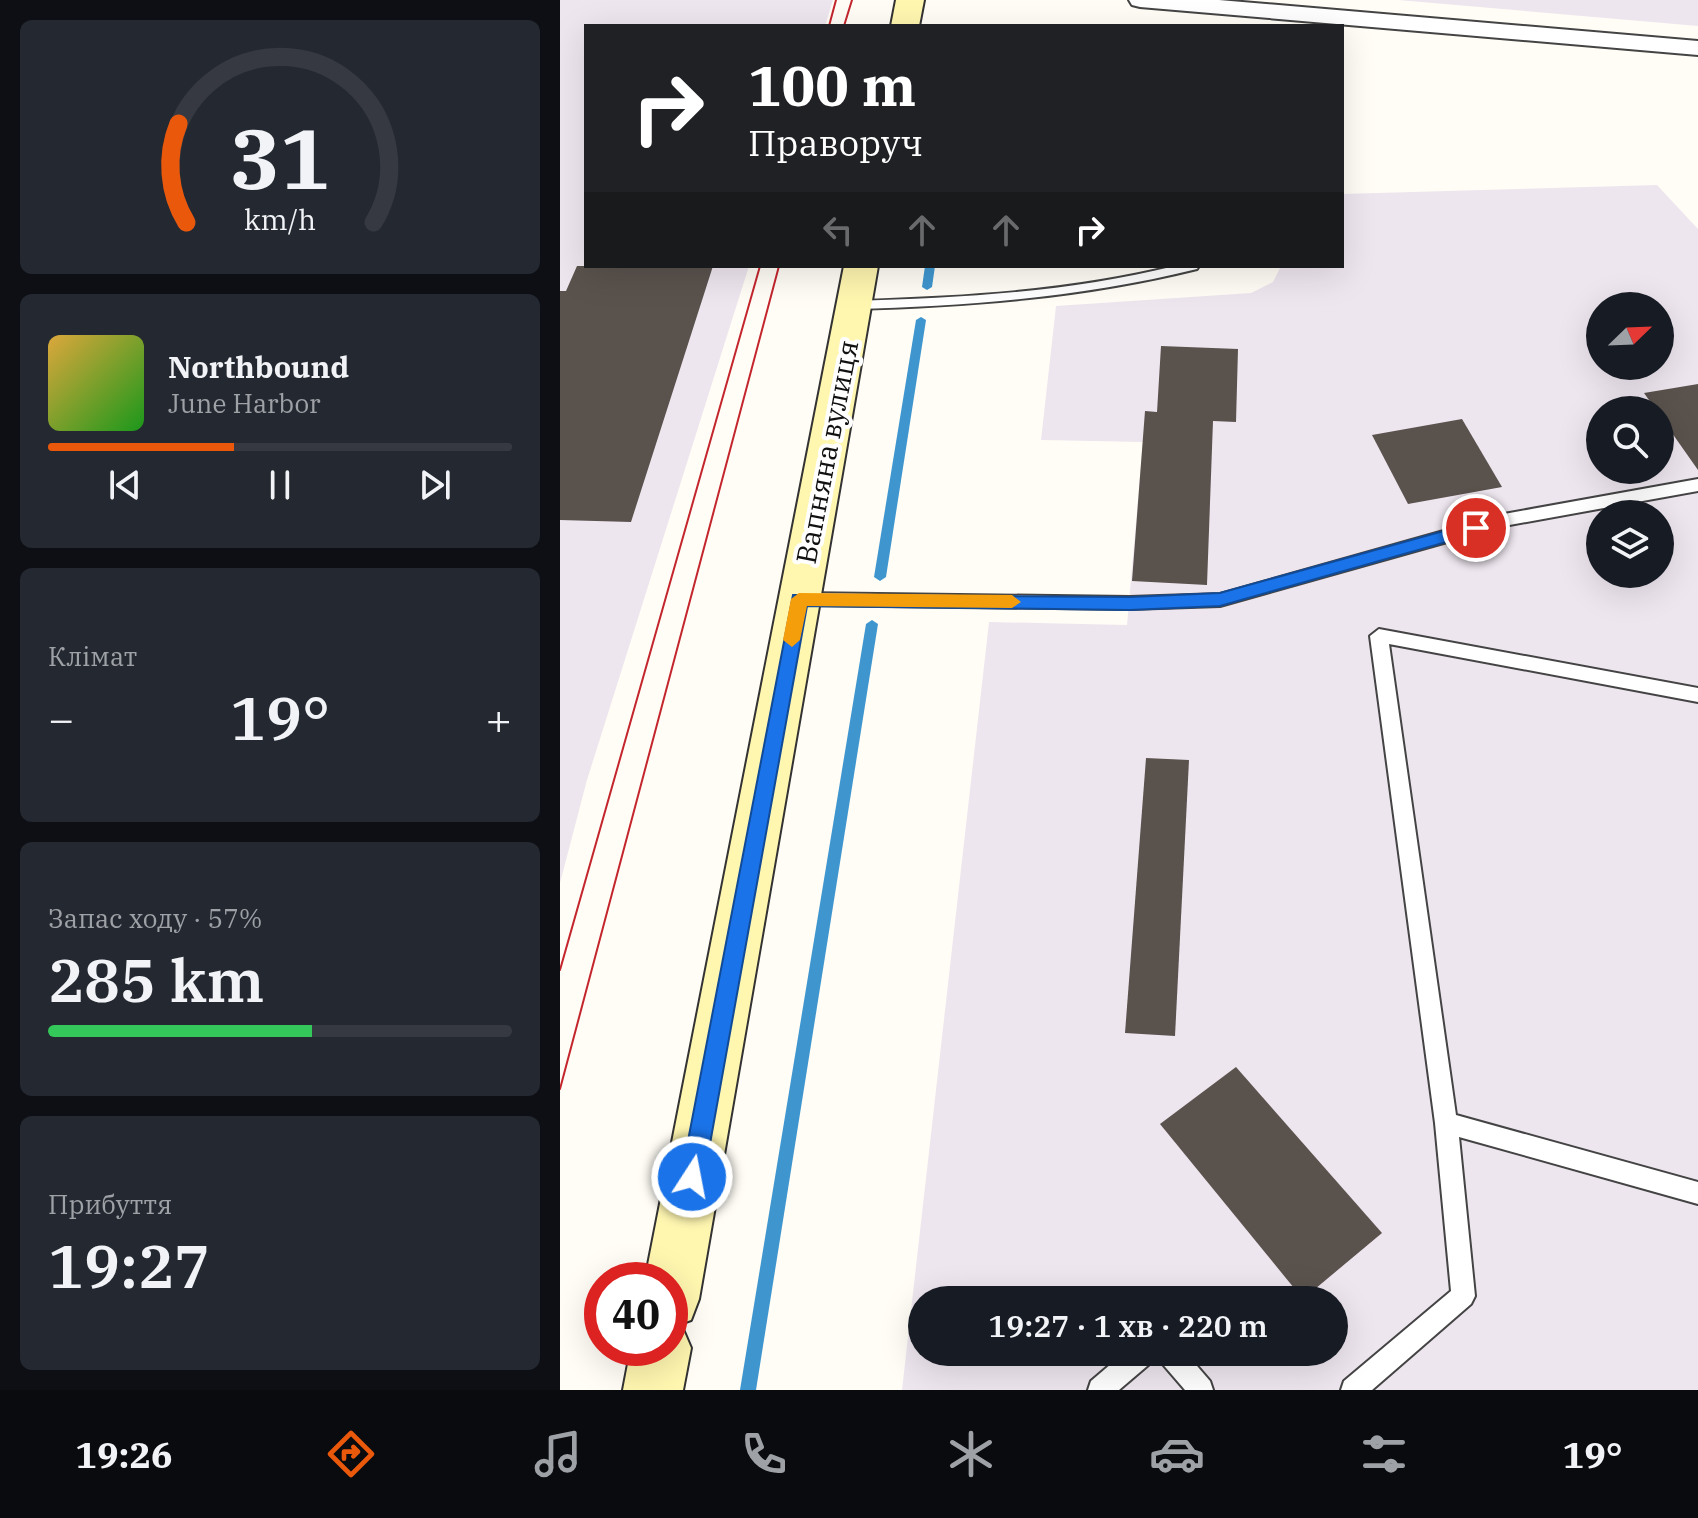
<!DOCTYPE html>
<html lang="uk">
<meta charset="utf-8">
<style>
:root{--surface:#171b24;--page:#242831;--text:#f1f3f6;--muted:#9ea1a6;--line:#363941;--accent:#ea580c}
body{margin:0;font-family:"IBM Plex Serif",serif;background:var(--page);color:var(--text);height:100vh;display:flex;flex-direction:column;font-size:30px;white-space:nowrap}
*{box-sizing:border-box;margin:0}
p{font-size:26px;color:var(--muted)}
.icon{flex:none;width:44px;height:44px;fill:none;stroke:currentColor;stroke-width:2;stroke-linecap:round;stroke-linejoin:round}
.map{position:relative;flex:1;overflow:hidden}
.details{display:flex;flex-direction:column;gap:20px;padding:20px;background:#0d0f14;width:560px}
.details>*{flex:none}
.banner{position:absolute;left:24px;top:24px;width:760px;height:244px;border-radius:0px;box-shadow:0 8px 32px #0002;background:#202124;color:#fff;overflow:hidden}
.needle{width:52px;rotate:67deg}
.tools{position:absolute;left:1026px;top:292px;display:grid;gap:16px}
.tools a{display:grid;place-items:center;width:88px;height:88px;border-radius:50%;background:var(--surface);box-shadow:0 8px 32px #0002;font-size:40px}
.speed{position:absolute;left:24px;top:1262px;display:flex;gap:16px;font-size:40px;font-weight:700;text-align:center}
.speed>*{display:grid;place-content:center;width:104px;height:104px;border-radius:50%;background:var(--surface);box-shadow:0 8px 32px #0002;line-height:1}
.speed .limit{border:12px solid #d22;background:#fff;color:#111}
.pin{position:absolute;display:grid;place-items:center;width:68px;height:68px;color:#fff;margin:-34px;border:4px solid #fff;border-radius:50%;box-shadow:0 2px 8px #0007}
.me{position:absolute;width:88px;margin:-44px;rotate:11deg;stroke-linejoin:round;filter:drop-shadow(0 0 6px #0008)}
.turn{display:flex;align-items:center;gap:28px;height:168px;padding:0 32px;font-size:36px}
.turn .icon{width:104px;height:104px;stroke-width:2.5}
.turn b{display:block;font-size:56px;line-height:68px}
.lanes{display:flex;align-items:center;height:76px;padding:0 32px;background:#0003;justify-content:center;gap:40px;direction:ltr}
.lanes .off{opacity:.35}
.big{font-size:60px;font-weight:600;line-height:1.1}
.details .tile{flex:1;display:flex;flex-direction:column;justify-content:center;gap:12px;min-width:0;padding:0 28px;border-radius:12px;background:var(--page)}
.details .dial{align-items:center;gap:0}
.dial svg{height:208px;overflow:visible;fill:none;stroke:var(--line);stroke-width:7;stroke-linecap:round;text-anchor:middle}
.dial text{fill:var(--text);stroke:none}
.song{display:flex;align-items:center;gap:24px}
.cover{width:96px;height:96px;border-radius:12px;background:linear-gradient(135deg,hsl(40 70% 55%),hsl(120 70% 35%))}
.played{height:8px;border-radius:4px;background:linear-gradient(90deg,var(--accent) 40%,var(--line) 40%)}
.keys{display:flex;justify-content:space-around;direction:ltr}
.heat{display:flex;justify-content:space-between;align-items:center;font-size:44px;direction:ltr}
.charge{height:12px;border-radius:6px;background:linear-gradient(90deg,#34c759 57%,var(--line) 0)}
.trip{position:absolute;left:348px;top:1286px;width:440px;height:80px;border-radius:40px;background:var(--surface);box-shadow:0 8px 32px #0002;font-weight:600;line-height:80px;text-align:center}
.tab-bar{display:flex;height:128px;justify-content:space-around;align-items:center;background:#090b0e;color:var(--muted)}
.tab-bar .icon{width:56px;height:56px}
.tab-bar .on{color:var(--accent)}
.tab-bar b{font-size:36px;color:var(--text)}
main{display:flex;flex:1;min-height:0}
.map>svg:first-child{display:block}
.industrial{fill:#eee6ef;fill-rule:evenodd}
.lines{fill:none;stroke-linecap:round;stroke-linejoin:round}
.stream{fill:#3f96cf;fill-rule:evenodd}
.building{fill:#5a524d}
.lane-casing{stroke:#444;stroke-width:4}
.street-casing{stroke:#444;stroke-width:4}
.secondary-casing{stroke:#333;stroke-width:4}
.lane{fill:#fff;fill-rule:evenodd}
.street{fill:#fff;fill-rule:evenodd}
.secondary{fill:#fff6b0;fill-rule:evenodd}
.tram{stroke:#c4262e;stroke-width:2}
.route{fill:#1a73e8;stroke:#114b97;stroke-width:2}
.slow{fill:#f59e0b}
.labels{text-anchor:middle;stroke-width:8;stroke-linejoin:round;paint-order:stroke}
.street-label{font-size:28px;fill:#111;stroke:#fff}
</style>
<main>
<section class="details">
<div class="tile dial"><svg viewBox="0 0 100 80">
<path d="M14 69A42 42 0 1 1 86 69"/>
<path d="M14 69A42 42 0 0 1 11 31" stroke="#ea580c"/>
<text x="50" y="56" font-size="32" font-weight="700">31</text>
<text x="50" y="72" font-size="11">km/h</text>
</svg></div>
<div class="tile">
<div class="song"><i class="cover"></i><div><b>Northbound</b><p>June Harbor</p></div></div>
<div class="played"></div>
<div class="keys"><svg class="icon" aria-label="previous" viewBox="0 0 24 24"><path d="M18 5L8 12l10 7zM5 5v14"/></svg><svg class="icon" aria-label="pause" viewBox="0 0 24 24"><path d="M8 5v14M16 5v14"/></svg><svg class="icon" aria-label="next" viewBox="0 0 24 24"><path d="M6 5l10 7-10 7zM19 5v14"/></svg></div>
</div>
<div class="tile"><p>Клімат</p>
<div class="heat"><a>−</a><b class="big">19°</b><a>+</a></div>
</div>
<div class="tile"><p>Запас ходу · 57%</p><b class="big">285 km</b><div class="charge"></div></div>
<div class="tile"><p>Прибуття</p><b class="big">19:27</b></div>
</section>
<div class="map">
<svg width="1138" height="1390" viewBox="0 0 1138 1390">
<rect width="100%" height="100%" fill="#fffdf5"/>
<g class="industrial">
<polygon points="0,0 273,0 265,26 26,26 26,266 189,266 27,780 0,883"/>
<polygon points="838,0 1138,0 1138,26"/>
<path d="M1097,185L1138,229V1390H342L429,622L567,625L583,442L481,440L496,306L691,293L713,282L721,266H782V194ZM1040,306H1100V366H1040ZM1040,410H1100V470H1040ZM1040,514H1100V574H1040ZM362,1300H774V1352H362Z"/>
</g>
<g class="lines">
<g class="stream">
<polygon points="365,266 375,266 372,287 367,290 362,287"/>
<polygon points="361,317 366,320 326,577 320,581 314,577 356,320"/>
<polygon points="312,620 318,624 196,1390 180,1390 306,624"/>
</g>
</g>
<g class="building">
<polygon points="17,266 153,266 71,522 0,520 0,291 6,291"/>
<polygon points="601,346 678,349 676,422 653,421 647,585 572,581 585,411 597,412"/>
<polygon points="1138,384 1138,470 1100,416 1100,410 1096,410 1084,393"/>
<polygon points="902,419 942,487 848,504 812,435"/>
<polygon points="586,758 629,760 615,1036 565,1033"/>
<polygon points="676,1067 822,1233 743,1299 600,1124"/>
</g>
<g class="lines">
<g class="lane-casing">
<g id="lane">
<path d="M615,266H639L637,269C524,297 410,306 294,309L287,305L294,301C402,298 509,292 615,266Z"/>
<polygon points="1138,479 1138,491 944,526 660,606 570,609 239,605 230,599 239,593 570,597 660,594 944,514"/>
<polygon points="819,629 1138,688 1138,702 829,644 896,1115 1138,1182 1138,1204 899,1137 915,1296 911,1304 812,1390 781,1390 784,1381 891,1291 875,1123 810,636"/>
<polygon points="565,1352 596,1352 593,1361 559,1390 528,1390 531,1381"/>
<polygon points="597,1352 625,1352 650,1381 653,1390 625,1390 600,1361"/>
</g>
</g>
<g class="street-casing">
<polygon id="street" points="569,0 659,0 1138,41 1138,55 580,7 572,5"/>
</g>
<g class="secondary-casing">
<g id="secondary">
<polygon points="336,0 364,0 359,26 331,26"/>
<polygon points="284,266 318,266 139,1299 131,1320 117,1325 122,1327 131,1348 123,1390 63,1390 71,1348 110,1348 110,1280 85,1280"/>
</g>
</g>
<use href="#lane" class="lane"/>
<use href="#street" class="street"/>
<use href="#secondary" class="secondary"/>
<g class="tram">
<polyline points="269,26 276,0"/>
<polyline points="284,26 292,0"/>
<polyline points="0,970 200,266"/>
<polyline points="0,1089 219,266"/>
</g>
</g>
<polygon class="route" points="916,522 924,528 922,532 660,606 570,610 247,606 144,1177 141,1185 132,1188 124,1185 121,1177 233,595 570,597 660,593"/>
<polygon class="slow" points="239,593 452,595 461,602 452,608 247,606 240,640 232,647 223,640 231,599"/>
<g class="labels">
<g class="street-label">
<text transform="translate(267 452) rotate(-79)" y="10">Вапняна вулиця</text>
</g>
</g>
</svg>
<div class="tools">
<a><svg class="needle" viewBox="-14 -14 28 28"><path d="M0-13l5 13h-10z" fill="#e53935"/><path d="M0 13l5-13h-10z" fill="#9ea1a6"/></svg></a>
<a><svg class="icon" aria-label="search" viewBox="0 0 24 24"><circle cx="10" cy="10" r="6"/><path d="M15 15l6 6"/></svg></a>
<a><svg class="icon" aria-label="layers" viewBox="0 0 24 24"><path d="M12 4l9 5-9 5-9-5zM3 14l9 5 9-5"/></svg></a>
</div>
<div class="speed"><div class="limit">40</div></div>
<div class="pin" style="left:916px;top:528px;background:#d93025"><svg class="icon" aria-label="arrive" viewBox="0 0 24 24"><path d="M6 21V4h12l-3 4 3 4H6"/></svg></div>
<svg class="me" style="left:132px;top:1177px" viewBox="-20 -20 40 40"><circle r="17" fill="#1a73e8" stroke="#fff" stroke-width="3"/><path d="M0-11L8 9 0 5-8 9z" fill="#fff"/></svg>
<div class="trip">19:27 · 1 хв · 220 m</div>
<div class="banner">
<div class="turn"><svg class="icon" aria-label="right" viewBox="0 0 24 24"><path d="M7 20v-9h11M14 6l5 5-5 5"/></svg><div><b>100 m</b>Праворуч</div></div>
<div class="lanes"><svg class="icon off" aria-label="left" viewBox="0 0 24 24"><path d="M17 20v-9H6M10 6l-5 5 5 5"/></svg><svg class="icon off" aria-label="ahead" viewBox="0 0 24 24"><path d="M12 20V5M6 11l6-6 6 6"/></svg><svg class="icon off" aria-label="ahead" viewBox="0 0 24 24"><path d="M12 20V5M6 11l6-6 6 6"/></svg><svg class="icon" aria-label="right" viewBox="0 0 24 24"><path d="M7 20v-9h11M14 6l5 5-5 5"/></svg></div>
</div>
</div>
</main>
<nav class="tab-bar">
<b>19:26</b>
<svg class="icon on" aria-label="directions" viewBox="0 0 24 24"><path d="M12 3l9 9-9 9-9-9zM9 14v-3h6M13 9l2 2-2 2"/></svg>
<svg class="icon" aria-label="music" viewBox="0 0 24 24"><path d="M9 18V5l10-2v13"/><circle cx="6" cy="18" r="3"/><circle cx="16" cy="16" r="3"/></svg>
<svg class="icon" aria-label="phone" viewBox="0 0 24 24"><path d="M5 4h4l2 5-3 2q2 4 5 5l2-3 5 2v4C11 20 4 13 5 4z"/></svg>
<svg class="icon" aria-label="climate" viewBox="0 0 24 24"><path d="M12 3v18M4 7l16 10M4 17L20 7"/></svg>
<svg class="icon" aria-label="car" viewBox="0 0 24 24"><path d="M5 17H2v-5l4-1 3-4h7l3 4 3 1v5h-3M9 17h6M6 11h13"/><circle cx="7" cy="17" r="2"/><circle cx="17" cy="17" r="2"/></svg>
<svg class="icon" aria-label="filters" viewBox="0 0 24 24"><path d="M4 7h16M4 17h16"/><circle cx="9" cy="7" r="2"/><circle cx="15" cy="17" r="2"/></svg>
<b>19°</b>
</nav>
